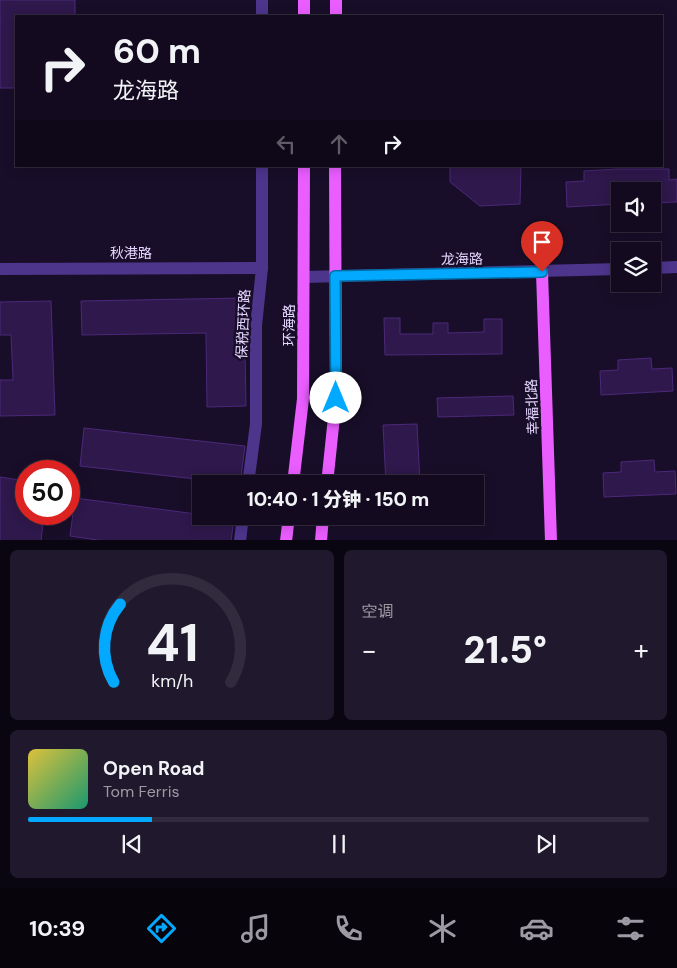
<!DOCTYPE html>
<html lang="zh">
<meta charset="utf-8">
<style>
:root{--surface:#130a1f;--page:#20182c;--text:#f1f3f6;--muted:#9d9aa4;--line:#322b3d;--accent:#02a9ff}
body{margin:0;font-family:"DM Sans","Noto Sans SC",sans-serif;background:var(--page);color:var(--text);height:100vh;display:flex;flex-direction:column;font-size:19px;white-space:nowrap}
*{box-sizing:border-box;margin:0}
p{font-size:16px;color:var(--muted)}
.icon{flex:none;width:28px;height:28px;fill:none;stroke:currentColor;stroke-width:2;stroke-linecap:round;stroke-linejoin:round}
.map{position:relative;height:540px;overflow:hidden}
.details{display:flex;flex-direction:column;gap:10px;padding:10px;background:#0a0611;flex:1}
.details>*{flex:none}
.top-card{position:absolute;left:15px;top:15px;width:648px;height:152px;border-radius:0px;box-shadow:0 2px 12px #0003,0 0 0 1px var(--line);background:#130a1f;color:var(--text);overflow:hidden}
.controls{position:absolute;left:611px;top:182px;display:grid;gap:10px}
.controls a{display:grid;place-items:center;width:50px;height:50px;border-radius:0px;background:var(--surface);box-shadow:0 2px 12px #0003,0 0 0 1px var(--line);font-size:25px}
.speed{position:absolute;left:15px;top:460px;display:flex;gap:10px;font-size:25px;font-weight:700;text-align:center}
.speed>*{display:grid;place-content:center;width:65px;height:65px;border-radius:50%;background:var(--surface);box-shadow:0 2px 12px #0003,0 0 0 1px var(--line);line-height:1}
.speed .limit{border:8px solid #d22;background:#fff;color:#111}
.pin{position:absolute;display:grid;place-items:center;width:42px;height:42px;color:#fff;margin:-51px -21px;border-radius:50% 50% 50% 0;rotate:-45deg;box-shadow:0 0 5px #0007}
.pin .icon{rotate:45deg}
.me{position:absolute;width:55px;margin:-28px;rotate:0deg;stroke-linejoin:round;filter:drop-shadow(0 0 4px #0008)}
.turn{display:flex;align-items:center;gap:18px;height:105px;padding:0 15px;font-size:22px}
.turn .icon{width:65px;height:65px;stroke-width:2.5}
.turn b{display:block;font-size:35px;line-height:42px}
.lanes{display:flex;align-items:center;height:48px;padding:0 15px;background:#0003;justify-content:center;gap:25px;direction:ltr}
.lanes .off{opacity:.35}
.big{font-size:38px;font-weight:800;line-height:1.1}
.details .tile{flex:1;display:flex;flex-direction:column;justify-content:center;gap:8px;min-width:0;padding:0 18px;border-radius:8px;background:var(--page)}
.details .dial{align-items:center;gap:0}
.dial svg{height:130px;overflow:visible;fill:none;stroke:var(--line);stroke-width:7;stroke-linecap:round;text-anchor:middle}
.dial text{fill:var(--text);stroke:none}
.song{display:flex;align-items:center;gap:15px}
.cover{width:60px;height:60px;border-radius:8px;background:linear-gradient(135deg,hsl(50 70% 55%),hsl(160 70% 35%))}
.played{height:5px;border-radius:2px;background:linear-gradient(90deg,var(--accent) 20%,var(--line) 20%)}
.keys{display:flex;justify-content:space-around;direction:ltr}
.heat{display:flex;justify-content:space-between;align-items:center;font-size:28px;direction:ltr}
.details .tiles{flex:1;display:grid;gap:10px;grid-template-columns:1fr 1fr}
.tile:last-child{grid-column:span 2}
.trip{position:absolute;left:192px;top:475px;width:292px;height:50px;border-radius:0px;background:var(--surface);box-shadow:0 2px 12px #0003,0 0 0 1px var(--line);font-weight:800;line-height:50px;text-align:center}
.menu{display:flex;height:80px;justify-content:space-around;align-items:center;background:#08040c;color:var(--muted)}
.menu .icon{width:35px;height:35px}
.menu .on{color:var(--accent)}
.menu b{font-size:22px;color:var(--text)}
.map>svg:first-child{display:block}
.building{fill:#2f184c;stroke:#4c287a}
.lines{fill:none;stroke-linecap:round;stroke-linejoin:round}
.minor{stroke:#4d358c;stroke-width:12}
.major{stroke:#ea5dff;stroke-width:12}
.route-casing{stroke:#016ea6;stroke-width:12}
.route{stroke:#02a9ff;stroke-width:9}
.labels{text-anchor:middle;stroke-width:5;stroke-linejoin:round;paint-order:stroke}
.street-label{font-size:14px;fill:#e5d6ff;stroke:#190e29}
</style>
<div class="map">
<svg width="677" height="541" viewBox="0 0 677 541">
<rect width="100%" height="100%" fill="#190e29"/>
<g class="building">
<polygon points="0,0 75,0 75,16 16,16 16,88 0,88"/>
<polygon points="450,166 521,166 520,204 480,206 450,182"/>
<polygon points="617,169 669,169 669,180 677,179 677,202 652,203 652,191 620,191 620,204 567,207 566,182 584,181 584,171"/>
<polygon points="244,298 246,406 207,407 206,333 82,335 81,301"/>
<polygon points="51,301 55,415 0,416 0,380 13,380 11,335 0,335 0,302"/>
<polygon points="384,318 400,318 400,334 433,334 433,323 448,323 448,333 484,332 484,319 502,319 502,354 385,355"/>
<polygon points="651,358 652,369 672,368 673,391 601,395 600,371 618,370 618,360"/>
<polygon points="513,396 514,415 438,417 437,398"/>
<polygon points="417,424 420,484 386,484 383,425"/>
<polygon points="84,428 245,446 240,484 80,466"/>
<polygon points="654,460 655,472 675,471 676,494 604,497 603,473 621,472 621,462"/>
<polygon points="0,477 26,481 26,514 44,514 41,541 0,541"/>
<polygon points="75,498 234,519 231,541 104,541 70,536"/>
</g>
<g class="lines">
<g class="minor">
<polyline points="262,0 262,16"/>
<polyline points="652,268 677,267"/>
<polyline points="0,269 262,268"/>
<polyline points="304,277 620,269"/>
<polyline points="248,484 256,424 256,326 262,268 262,166"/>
<polyline points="240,541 243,516"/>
</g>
<g class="major">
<polyline points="304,16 304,0"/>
<polyline points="336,16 336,0"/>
<polyline points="542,272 551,541"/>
<polyline points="293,484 303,399 304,166"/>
<polyline points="327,484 336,398 335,166"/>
<polyline points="286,541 289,516"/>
<polyline points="321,541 323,516"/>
</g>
</g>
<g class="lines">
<g class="route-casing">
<polyline id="route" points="336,398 335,276 542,272"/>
</g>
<use href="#route" class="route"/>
</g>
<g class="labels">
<g class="street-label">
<text x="131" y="258">秋港路</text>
<text transform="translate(462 259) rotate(-1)" y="5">龙海路</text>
<text transform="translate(243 324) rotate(-87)" y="5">保税西环路</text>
<text transform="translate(289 325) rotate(-90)" y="5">环海路</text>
<text transform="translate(532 407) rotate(-92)" y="5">幸福北路</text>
</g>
</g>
</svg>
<div class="controls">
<a><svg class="icon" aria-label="sound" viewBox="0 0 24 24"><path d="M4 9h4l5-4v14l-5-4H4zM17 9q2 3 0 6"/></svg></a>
<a><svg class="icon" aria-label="layers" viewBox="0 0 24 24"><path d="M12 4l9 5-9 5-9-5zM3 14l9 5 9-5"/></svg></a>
</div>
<div class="speed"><div class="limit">50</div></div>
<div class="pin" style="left:542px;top:272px;background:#d93025"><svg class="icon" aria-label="arrive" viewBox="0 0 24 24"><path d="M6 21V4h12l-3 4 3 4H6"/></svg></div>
<svg class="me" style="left:336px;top:398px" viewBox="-20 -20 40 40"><circle r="19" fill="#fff"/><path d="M0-13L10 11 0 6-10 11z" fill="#02a9ff"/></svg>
<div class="trip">10:40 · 1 分钟 · 150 m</div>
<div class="top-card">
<div class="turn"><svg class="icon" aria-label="right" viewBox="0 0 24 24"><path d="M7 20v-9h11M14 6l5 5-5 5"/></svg><div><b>60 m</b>龙海路</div></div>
<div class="lanes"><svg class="icon off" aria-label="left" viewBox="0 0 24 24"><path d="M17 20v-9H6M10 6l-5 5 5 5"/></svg><svg class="icon off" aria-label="ahead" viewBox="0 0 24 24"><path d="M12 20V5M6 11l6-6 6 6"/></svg><svg class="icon" aria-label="right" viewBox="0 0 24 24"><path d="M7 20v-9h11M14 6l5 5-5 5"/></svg></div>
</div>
</div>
<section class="details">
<div class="tiles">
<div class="tile dial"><svg viewBox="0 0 100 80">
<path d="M14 69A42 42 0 1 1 86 69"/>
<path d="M14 69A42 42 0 0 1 18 21" stroke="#02a9ff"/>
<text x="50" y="56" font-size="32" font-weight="700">41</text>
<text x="50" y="72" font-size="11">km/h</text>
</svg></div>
<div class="tile"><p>空调</p>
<div class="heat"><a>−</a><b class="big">21.5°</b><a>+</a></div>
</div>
<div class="tile">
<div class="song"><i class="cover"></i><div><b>Open Road</b><p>Tom Ferris</p></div></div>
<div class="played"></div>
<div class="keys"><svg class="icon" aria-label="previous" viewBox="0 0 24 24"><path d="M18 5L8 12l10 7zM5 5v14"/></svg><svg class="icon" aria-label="pause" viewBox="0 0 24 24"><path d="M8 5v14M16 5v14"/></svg><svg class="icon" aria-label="next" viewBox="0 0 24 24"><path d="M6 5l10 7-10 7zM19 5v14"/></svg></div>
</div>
</div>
</section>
<nav class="menu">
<b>10:39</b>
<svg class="icon on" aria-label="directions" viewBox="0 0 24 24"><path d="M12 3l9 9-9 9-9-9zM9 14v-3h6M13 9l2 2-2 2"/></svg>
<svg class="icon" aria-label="music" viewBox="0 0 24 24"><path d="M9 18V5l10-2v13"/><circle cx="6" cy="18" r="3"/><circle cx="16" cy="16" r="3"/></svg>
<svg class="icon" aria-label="phone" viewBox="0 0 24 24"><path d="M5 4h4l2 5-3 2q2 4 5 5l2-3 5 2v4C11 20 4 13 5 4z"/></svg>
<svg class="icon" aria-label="climate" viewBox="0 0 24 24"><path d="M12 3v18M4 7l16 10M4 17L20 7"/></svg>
<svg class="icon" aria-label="car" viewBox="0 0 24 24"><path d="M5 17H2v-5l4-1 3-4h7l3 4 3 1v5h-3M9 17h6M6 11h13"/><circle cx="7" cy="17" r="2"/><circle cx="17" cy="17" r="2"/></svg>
<svg class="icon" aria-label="filters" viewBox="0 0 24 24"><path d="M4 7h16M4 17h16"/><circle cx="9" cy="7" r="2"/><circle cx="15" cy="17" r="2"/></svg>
</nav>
